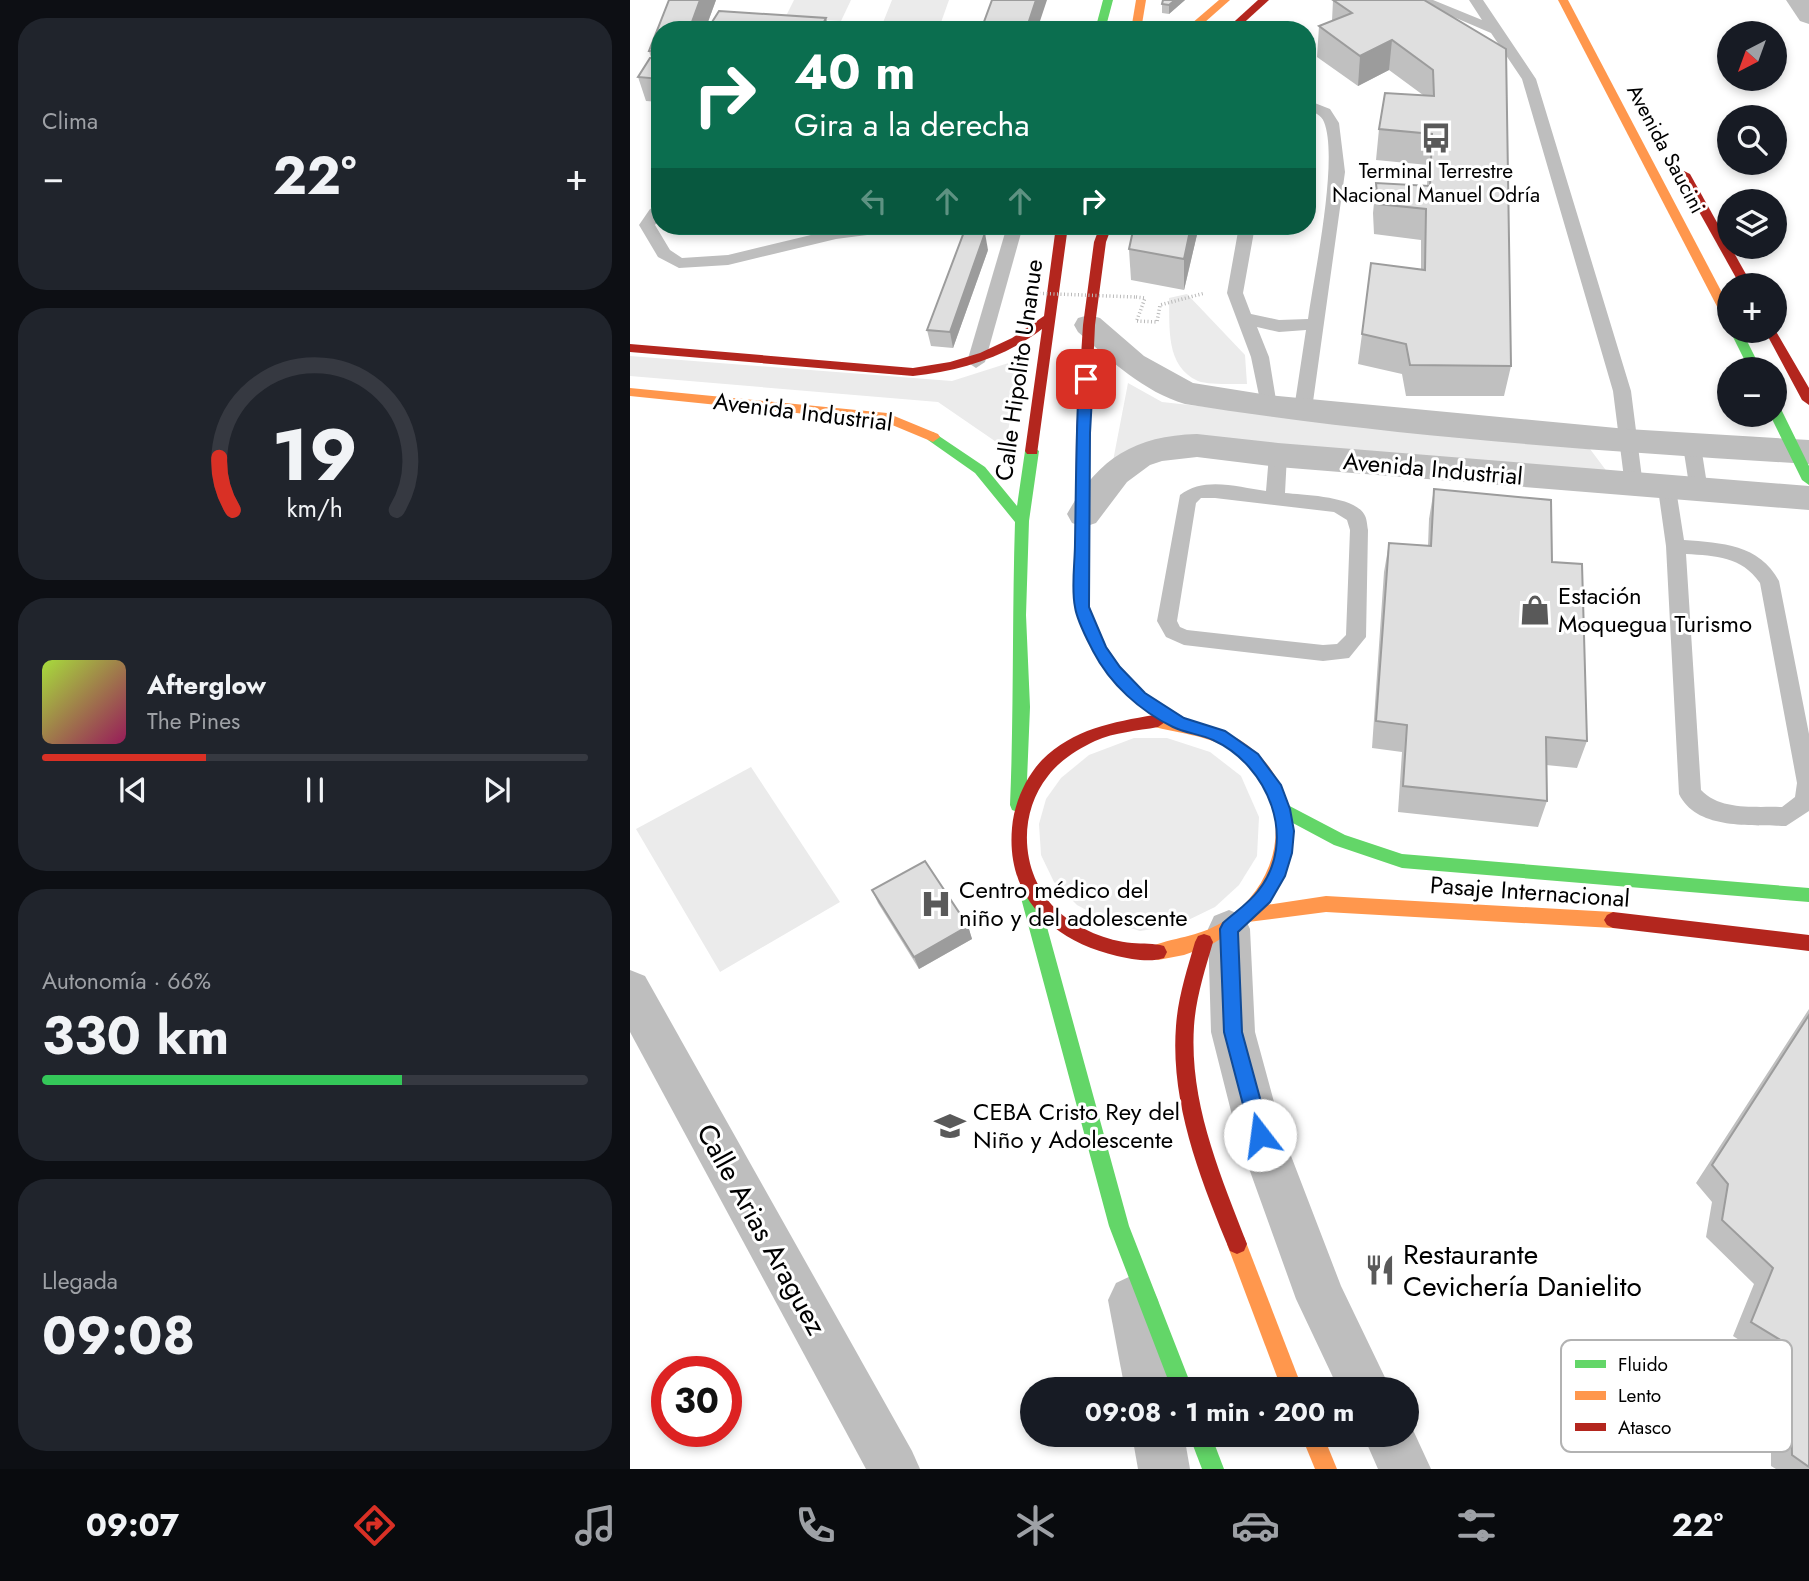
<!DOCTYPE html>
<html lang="es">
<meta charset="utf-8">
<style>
:root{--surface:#171b24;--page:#20242c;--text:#f1f3f6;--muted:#9ea1a6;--line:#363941;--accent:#d93025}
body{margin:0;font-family:Jost,sans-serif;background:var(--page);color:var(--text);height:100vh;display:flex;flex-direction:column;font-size:26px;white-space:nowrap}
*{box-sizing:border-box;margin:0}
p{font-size:23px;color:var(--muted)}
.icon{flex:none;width:38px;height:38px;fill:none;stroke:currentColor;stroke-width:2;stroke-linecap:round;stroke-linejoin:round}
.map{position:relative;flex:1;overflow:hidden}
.details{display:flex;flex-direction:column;gap:18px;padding:18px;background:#0d0f14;width:630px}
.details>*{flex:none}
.guide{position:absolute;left:21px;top:21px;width:665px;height:214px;border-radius:28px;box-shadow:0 4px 10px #0003;background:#0b6e4f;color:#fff;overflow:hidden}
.needle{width:46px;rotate:221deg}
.fabs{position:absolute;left:1087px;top:21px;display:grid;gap:14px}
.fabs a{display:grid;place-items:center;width:70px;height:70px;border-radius:50%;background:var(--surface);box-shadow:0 4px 10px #0003;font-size:35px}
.speed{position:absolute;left:21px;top:1356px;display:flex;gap:14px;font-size:35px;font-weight:700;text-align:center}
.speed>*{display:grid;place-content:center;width:91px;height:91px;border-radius:50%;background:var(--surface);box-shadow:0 4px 10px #0003;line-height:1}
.speed .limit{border:10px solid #d22;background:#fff;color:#111}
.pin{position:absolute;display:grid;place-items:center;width:60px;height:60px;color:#fff;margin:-30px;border-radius:14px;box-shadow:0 4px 10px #0006}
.me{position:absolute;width:77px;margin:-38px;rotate:345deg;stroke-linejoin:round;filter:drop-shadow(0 0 5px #0008)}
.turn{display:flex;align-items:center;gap:24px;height:147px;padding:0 28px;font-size:32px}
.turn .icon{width:91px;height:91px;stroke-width:2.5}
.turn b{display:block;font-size:49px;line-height:60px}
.lanes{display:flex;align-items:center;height:66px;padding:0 28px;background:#0003;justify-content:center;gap:35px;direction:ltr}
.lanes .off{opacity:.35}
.big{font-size:52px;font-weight:700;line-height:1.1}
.details .tile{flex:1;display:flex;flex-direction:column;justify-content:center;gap:10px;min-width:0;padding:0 24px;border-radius:28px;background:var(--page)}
.details .dial{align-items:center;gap:0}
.dial svg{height:182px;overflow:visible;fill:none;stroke:var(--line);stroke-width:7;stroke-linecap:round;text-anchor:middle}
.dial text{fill:var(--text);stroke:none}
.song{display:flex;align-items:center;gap:21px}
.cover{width:84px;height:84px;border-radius:10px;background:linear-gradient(135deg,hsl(80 70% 55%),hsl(330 70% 35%))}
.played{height:7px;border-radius:4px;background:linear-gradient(90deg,var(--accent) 30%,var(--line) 30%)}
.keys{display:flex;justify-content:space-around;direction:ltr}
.heat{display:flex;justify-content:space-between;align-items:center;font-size:38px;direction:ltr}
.charge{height:10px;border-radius:5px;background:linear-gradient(90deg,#34c759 66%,var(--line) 0)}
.trip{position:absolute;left:390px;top:1377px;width:399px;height:70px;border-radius:35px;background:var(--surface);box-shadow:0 4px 10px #0003;font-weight:700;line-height:70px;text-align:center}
.dock{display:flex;height:112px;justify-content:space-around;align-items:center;background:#090b0e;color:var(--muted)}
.dock .icon{width:49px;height:49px}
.dock .selected{color:var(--accent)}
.dock b{font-size:32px;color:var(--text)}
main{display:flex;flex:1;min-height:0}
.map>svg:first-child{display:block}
.green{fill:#ebebeb}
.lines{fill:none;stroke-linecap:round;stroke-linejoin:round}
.path{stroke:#b9b9b9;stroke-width:3.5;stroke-dasharray:1 2.5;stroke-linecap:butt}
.lane{fill:#bebebe;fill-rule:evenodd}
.street{fill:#bebebe;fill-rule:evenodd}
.fast{fill:#63d668;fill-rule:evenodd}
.slow{fill:#ff974d;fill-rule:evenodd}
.jam{fill:#b3261e;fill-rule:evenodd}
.path-bridge{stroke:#b9b9b9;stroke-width:3.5;stroke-dasharray:1 2.5;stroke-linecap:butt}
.wall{fill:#c0c0c0}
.shaded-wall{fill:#9c9c9c}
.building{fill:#dfdfdf;stroke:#9c9c9c;stroke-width:2}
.route{fill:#1a73e8;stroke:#114b97;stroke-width:2}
.labels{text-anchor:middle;stroke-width:6;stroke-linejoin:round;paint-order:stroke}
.far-street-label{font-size:21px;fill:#000;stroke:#fff}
.far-poi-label{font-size:21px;fill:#000;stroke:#fff}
.street-label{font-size:24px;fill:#000;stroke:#fff}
.poi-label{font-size:24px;fill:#000;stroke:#fff;text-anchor:start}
.near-street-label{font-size:28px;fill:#000;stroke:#fff}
.near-poi-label{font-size:28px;fill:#000;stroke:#fff;text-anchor:start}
.key{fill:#fff;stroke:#b2b2b2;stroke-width:2}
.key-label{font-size:19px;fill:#000}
</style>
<main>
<section class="details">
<div class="tile"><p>Clima</p>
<div class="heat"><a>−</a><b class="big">22°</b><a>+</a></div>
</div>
<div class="tile dial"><svg viewBox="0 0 100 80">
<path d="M14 69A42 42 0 1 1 86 69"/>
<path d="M14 69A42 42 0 0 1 8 46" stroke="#d93025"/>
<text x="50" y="56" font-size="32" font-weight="700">19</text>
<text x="50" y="72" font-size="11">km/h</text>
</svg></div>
<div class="tile">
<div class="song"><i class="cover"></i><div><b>Afterglow</b><p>The Pines</p></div></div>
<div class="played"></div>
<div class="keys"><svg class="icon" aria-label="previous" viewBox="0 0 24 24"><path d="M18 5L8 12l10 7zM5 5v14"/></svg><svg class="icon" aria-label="pause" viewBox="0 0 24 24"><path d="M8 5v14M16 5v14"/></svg><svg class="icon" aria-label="next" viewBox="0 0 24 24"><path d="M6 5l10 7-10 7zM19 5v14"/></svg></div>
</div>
<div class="tile"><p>Autonomía · 66%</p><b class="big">330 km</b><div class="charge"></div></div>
<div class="tile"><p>Llegada</p><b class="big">09:08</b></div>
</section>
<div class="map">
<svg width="1179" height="1469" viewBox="0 0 1179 1469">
<rect width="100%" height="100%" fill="#fff"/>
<g class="green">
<polygon points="164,0 221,0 211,21 155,18"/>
<polygon points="262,0 319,0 309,28 252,25"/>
<path d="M557,294L615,355L617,384C605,384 578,385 568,381C535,366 540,327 539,298Z"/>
<polygon points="0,356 322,381 391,359 375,448 308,402 0,376"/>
<polygon points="498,383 532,402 960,449 978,473 544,439 483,461"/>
<polygon points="504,738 537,738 580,752 611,776 629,817 627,856 609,885 585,907 548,925 510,931 475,920 447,905 424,882 411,855 409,824 416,799 431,778 459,755"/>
<polygon points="121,767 210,902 90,972 6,829"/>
</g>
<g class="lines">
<g class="path">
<polyline points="506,297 515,298 507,320"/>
<polyline points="507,321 527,322 530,305 575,293"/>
</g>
<g class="lane">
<polygon points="784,0 803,0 852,20 839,0 853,0 906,79 1001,391 1013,486 1011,491 997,491 995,486 983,391 892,79 861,33"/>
<path d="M677,100L700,109L709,123L715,172L682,409L673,415L664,409L676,330L649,332L627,327L639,357L647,406L644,410H632L621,357L597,293L609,226H625L613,293L621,314L649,320L678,319C684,275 709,159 694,122C691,114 684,113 677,109Z"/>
<polygon points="26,207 30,208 30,218 25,225 40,250 52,258 98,255 206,229 232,226 276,226 268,231 206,239 98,265 49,268 28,257 9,225 20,209"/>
<polygon points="377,226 393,226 355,362 346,368 337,362"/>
<polygon points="1062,440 1068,442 1071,446 1078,491 1076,496 1062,496 1060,491 1053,446 1056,442"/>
<path d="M648,449L654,450L657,455L655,493C674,495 723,496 734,514C737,518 737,525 738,530L736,637L719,658L693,661L554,645L536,637L527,621L550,495C574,476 608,487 636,491L639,455L642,450ZM571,498H585L704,512L717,520L720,530L716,635L707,644L693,645L557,630L550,627L547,621L566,503Z"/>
<path d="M1037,482L1044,484L1046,489L1054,540C1092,543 1129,544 1149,581L1179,734V811L1156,826C1122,824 1067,831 1049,794L1036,546L1028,489L1030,484ZM1056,554C1086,556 1111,556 1130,583L1167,783L1165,797L1152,807C1125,806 1091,811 1071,790Z"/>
</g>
<g class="street">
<polygon points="1156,0 1179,0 1179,24 1170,21"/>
<path d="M459,315L470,318L514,356L563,383L638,395L997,429L1179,440V464C971,451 761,437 555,404C514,392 480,360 448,332L444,325L448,318Z"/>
<path d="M567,434L648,443L1179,486V510L648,467L567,457L532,461L520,465L497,482L466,523L454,527L442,523L437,514C468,459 503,436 567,434Z"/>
<polygon points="599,910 614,916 620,929 625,1032 653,1135 711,1286 761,1390 709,1390 666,1299 607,1135 581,1032 578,929 584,916"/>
<polygon points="0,970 15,976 282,1451 290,1469 236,1469 0,1032"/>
<polygon points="503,1275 520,1283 528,1300 545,1390 495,1390 478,1300 486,1283"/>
<polygon points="777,1417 801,1469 748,1469 733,1435 777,1435"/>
<polygon points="502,1435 554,1435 560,1469 508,1469"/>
</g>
<g class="fast">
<polygon points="473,0 483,0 475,30 465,30"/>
<polygon points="1100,331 1112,331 1131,369 1119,369"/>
<polygon points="1144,405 1151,409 1179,466 1179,485 1172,480 1140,415 1144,415"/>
<path d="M303,432L355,467L387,506L395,451L402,446L409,451L399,521L396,615L400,707L396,805L394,810L388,812L382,810L380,805C384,711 382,617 385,522L345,473L298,440L296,437Z"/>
<polygon points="652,802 715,835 772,854 1179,888 1179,902 772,868 704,845 646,814 644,809 646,804"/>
<polygon points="400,890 406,893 409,898 499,1226 563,1390 542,1390 479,1226 391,898 394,893"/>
<polygon points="559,1435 581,1435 594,1469 572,1469"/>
</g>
<g class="slow">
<polygon points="506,0 516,0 511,30 501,30"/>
<polygon points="589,0 600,0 566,30 554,30"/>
<polygon points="928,0 938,0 1099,306 1099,322 1093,318"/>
<polygon points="0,388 257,413 308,434 310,437 303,442 255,422 0,396"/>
<path d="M528,715C556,719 586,725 610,740C667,776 678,854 636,905L696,896L983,912L989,915L992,920L989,925L983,928L696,912L618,922L579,946L554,955L528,960L522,958L519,952L522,946C549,936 571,937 597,919C658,876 665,792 599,749C575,734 548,734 522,726L520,721L522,716Z"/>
<polygon points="607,1234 614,1237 673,1390 652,1390 597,1244 600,1237"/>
<polygon points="671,1435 693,1435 707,1469 685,1469"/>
</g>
<g class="jam">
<polygon points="628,0 639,0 606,30 595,30"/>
<polygon points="1054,171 1060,174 1122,285 1110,285 1048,174"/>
<path d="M426,226H438L407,454H397L395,451L412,329C374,358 329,371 283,376L0,352V344L283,368L320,362L350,353L382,338L414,316Z"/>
<path d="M470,226H482L476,242L465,325L460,433L459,607L476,646L490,667L515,694L555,718L557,723L555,728L549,729L535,722L528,727C507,731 485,732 465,741C448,749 429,761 418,776C386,816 391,878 429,912C449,929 477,941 502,943C513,944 524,943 534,946L537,952L534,958C520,963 501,959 487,956C422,941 376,897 382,828C384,804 395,778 412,760C443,729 483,722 524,715L505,702L480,675L462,649L445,607L446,433L453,325L464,242Z"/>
<polygon points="1144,328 1179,388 1179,405 1172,400 1135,331 1144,331"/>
<polygon points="983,912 1179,935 1179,951 983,928 977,925 974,920 977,915"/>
<path d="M574,934L580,936L583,942C575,970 566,997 564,1026C559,1103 590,1174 617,1244L614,1251L607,1254L600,1251C571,1181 540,1104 546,1026C548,997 557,970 565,942L568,936Z"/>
</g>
<polyline class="path-bridge" points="399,293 506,297"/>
</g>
<g class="wall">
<polygon points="39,0 86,0 75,30 30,30 30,102 16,101 8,77 20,58 21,58 19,51"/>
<polygon points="533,0 555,0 539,14 532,13 532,4"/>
<polygon points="703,0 794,0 881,366 874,396 776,396 772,374 728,364 732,334 791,269 791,240 744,234 743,213 746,183 797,186 798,165 746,160 749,129 793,95 759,70 728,86 687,57 689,26 702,21"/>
<polygon points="504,226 569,226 554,290 501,280 499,249"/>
<polygon points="358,250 323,348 301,346 297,330"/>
<polygon points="804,489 922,562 957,741 947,768 916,765 917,801 908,827 768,812 772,752 742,748 754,572 759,543 798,546 799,519"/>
<polygon points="242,890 338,926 342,939 289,969 248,903"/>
<polygon points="1179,1009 1179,1469 1146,1469 1141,1466 1141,1416 1122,1395 1137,1358 1103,1336 1124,1284 1076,1237 1082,1202 1066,1183"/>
</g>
<g class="shaded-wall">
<polygon points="70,0 86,0 75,30 59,30"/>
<polygon points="406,0 417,0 407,30 396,30"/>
<polygon points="545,0 555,0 539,14 539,5"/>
<polygon points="196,18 199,30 190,30"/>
<polygon points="762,40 759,70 728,86 730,56"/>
<polygon points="561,226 569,226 554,290 554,259"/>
<polygon points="355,233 358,250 323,348 320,332"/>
<polygon points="338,926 342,939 289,969 284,957"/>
</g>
<g class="building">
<polygon points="39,0 70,0 59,30 30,30 30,51 19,51"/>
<polygon points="362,0 406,0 396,30 351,30"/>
<polygon points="533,0 545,0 539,5 532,4"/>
<polygon points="703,0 794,0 876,49 881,366 780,365 776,344 732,334 741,263 795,270 796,209 748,204 746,183 800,186 802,134 749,129 755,93 804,96 803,70 762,40 730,56 689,26 722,13"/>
<polygon points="89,11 196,18 190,30 77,30"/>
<polygon points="621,24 638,30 615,30"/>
<polygon points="20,58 30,58 30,79 8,77"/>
<polygon points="504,226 561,226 554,259 499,249"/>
<polygon points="334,232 355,233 320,332 297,330"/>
<polygon points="804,489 921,500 922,562 952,564 957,741 916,737 917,801 773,786 777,725 746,721 759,543 801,546"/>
<polygon points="295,861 338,926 284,957 242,890"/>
<polygon points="1179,1015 1179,1467 1162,1455 1161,1404 1141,1383 1157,1344 1121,1322 1143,1268 1092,1220 1098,1184 1082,1165"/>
</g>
<path class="route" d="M456,374L463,379L460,433L459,607L476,647L490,667L515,693L554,718L595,731L628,754L651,785L660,809L664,831L662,853L655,876L640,902L608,932L612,1032L640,1135L637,1141L630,1144L623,1141L621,1135L594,1032L590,929L593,923C604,913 619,903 628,891C669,840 638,765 583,740C570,734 555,733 543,727C510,711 480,684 463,651C457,639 447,621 445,607C441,588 445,563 445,543C446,488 446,434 449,379Z"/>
<defs>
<g id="bus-bare" transform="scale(2.415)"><path d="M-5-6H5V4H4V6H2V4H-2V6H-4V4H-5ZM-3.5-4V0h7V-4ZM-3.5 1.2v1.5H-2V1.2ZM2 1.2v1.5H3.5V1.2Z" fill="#595959" stroke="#fff" stroke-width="2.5" paint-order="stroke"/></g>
<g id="shop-bare" transform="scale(2.415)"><path d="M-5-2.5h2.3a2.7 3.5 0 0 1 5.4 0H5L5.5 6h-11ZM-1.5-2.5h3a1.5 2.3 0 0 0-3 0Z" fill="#595959" stroke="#fff" stroke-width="2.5" paint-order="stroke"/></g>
<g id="hospital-bare" transform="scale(2.415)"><path d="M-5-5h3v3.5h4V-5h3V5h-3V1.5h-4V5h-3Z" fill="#595959" stroke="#fff" stroke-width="2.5" paint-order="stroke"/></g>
<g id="school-bare" transform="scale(2.415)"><path d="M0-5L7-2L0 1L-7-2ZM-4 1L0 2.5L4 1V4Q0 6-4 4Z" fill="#595959" stroke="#fff" stroke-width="2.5" paint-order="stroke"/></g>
<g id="restaurant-bare" transform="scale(2.415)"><path d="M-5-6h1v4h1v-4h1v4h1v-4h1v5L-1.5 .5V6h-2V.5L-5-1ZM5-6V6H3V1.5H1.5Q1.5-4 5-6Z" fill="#595959" stroke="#fff" stroke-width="2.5" paint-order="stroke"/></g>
</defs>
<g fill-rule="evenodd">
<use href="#bus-bare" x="806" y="138"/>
<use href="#shop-bare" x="905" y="610"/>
<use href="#hospital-bare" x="306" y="904"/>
<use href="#school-bare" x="320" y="1126"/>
<use href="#restaurant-bare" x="750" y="1270"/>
</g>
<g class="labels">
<g class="far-street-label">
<text transform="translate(1036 149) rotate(62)" y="7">Avenida Saucini</text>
</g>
<g class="far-poi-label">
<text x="806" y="178">Terminal Terrestre<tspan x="806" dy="24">Nacional Manuel Odría</tspan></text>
</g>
<g class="street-label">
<text transform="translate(389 370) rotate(-82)" y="8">Calle Hipolito Unanue</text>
<text transform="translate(173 412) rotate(7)" y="8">Avenida Industrial</text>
<text transform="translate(803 469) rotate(5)" y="8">Avenida Industrial</text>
<text transform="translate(900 892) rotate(4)" y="8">Pasaje Internacional</text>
</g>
<g class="poi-label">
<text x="928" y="604">Estación<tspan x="928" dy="28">Moquegua Turismo</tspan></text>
<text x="329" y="898">Centro médico del<tspan x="329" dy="28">niño y del adolescente</tspan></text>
<text x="343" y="1120">CEBA Cristo Rey del<tspan x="343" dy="28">Niño y Adolescente</tspan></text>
</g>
<g class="near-street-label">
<text transform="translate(132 1229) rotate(61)" y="10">Calle Arias Araguez</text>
</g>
<g class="near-poi-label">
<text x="773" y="1264">Restaurante<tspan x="773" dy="32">Cevichería Danielito</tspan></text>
</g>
</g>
<rect x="931" y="1340" width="231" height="112" rx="10" class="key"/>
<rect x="945" y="1360" width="31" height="8" fill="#63d668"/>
<rect x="945" y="1391" width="31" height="9" fill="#ff974d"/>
<rect x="945" y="1423" width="31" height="8" fill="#b3261e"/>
<g class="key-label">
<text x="988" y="1371">Fluido</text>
<text x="988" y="1402">Lento</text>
<text x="988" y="1434">Atasco</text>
</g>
</svg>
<div class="fabs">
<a><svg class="needle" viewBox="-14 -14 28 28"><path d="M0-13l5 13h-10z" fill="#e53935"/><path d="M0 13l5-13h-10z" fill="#9ea1a6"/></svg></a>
<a><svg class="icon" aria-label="search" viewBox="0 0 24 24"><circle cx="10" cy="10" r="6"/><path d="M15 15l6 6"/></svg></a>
<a><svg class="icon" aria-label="layers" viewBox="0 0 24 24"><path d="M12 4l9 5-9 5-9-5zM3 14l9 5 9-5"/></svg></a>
<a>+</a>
<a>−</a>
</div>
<div class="speed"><div class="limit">30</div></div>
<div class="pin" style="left:456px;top:379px;background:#d93025"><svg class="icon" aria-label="arrive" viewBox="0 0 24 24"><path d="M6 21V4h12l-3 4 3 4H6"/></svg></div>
<svg class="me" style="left:630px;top:1135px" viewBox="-20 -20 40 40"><circle r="19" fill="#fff"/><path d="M0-13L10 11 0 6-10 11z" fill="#1a73e8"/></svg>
<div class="trip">09:08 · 1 min · 200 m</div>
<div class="guide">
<div class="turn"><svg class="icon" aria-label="right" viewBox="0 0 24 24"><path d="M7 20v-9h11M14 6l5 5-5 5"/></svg><div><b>40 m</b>Gira a la derecha</div></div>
<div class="lanes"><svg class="icon off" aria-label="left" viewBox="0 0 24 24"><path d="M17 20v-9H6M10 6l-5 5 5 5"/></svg><svg class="icon off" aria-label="ahead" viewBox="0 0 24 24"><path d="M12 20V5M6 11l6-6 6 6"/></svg><svg class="icon off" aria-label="ahead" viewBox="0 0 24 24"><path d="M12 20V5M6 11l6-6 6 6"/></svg><svg class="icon" aria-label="right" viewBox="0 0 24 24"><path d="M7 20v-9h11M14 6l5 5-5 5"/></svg></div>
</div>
</div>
</main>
<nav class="dock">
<b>09:07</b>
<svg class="icon selected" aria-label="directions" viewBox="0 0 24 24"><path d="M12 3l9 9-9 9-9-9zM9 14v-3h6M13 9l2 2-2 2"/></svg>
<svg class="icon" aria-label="music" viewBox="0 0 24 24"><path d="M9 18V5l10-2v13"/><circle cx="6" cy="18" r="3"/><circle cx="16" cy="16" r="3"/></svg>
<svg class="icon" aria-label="phone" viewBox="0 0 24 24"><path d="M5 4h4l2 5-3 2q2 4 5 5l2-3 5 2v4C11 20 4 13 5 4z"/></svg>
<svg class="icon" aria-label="climate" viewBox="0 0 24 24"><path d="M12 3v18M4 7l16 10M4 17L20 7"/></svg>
<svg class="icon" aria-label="car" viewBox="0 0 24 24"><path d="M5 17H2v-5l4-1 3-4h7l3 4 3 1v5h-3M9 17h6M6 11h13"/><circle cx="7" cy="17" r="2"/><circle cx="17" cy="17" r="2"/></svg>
<svg class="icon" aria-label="filters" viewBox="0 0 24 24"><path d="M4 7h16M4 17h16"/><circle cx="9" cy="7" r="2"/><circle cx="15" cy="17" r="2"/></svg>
<b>22°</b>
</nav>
